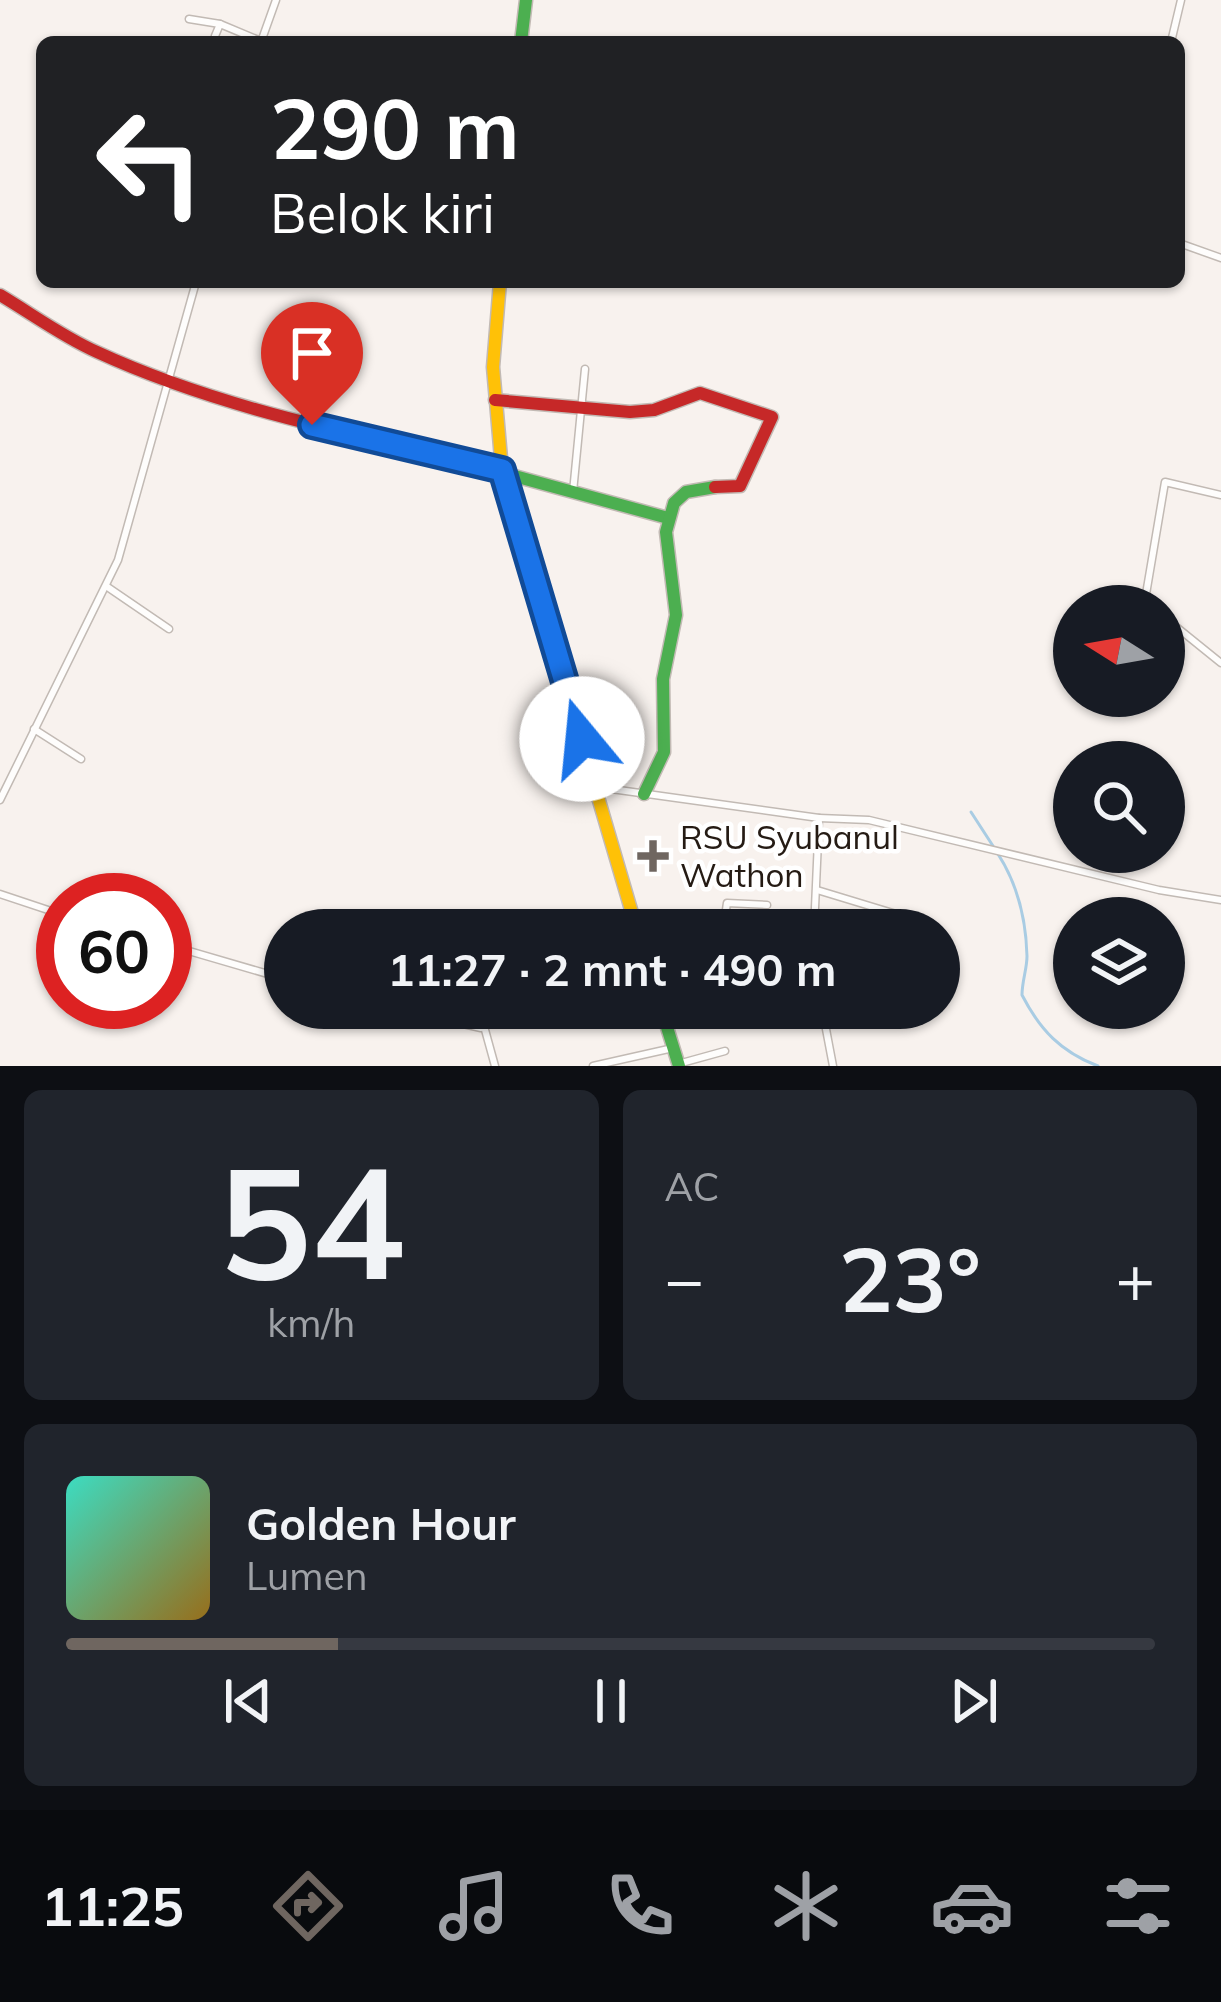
<!DOCTYPE html>
<html lang="id">
<meta charset="utf-8">
<style>
:root{--surface:#171b24;--page:#20242c;--text:#f1f3f6;--muted:#9ea1a6;--line:#363941;--accent:#6f6660}
body{margin:0;font-family:Mulish,sans-serif;background:var(--page);color:var(--text);height:100vh;display:flex;flex-direction:column;font-size:45px;white-space:nowrap}
*{box-sizing:border-box;margin:0}
p{font-size:39px;color:var(--muted)}
.icon{flex:none;width:66px;height:66px;fill:none;stroke:currentColor;stroke-width:2;stroke-linecap:round;stroke-linejoin:round}
.map{position:relative;height:1066px;overflow:hidden}
.drawer{display:flex;flex-direction:column;gap:24px;padding:24px;background:#0d0f14;flex:1}
.drawer>*{flex:none}
.top-card{position:absolute;left:36px;top:36px;width:1149px;height:252px;border-radius:18px;box-shadow:0 3px 9px #0004;background:#202124;color:#fff;overflow:hidden}
.needle{width:78px;rotate:281deg}
.buttons{position:absolute;left:1053px;top:585px;display:grid;gap:24px}
.buttons a{display:grid;place-items:center;width:132px;height:132px;border-radius:50%;background:var(--surface);box-shadow:0 3px 9px #0004;font-size:60px}
.speed{position:absolute;left:36px;top:873px;display:flex;gap:24px;font-size:60px;font-weight:700;text-align:center}
.speed>*{display:grid;place-content:center;width:156px;height:156px;border-radius:50%;background:var(--surface);box-shadow:0 3px 9px #0004;line-height:1}
.speed .limit{border:18px solid #d22;background:#fff;color:#111}
.pin{position:absolute;display:grid;place-items:center;width:102px;height:102px;color:#fff;margin:-123px -51px;border-radius:50% 50% 50% 0;rotate:-45deg;box-shadow:0 0 12px #0007}
.pin .icon{rotate:45deg}
.me{position:absolute;width:132px;margin:-66px;rotate:343deg;stroke-linejoin:round;filter:drop-shadow(0 0 9px #0008)}
.turn{display:flex;align-items:center;gap:42px;height:252px;padding:0 36px;font-size:54px}
.turn .icon{width:156px;height:156px;stroke-width:2.5}
.turn b{display:block;font-size:84px;line-height:102px}
.big{font-size:90px;font-weight:700;line-height:1.1}
.drawer .card{flex:1;display:flex;flex-direction:column;justify-content:center;gap:18px;min-width:0;padding:0 42px;border-radius:18px;background:var(--page)}
.drawer .dial{align-items:center;gap:0}
.dial b{font-size:156px;line-height:1}
.song{display:flex;align-items:center;gap:36px}
.cover{width:144px;height:144px;border-radius:18px;background:linear-gradient(135deg,hsl(170 70% 55%),hsl(40 70% 35%))}
.played{height:12px;border-radius:6px;background:linear-gradient(90deg,var(--accent) 25%,var(--line) 25%)}
.keys{display:flex;justify-content:space-around;direction:ltr}
.heat{display:flex;justify-content:space-between;align-items:center;font-size:66px;direction:ltr}
.drawer .tiles{flex:1;display:grid;gap:24px;grid-template-columns:1fr 1fr}
.card:last-child{grid-column:span 2}
.trip{position:absolute;left:264px;top:909px;width:696px;height:120px;border-radius:60px;background:var(--surface);box-shadow:0 3px 9px #0004;font-weight:700;line-height:120px;text-align:center}
.tabs{display:flex;height:192px;justify-content:space-around;align-items:center;background:#090b0e;color:var(--muted)}
.tabs .icon{width:84px;height:84px}
.tabs .selected{color:var(--accent)}
.tabs b{font-size:54px;color:var(--text)}
.map>svg:first-child{display:block}
.lines{fill:none;stroke-linecap:round;stroke-linejoin:round}
.stream{stroke:#a9cce3;stroke-width:3}
.street-casing{stroke:#c2bab4;stroke-width:9}
.fast-casing{stroke:#c2bab4;stroke-width:15}
.slow-casing{stroke:#c2bab4;stroke-width:15}
.jam-casing{stroke:#c2bab4;stroke-width:15}
.street{stroke:#fefdfc;stroke-width:6}
.fast{stroke:#4caf50;stroke-width:12}
.slow{stroke:#ffc107;stroke-width:12}
.jam{stroke:#c62828;stroke-width:12}
.route-casing{stroke:#114b97;stroke-width:30}
.route{stroke:#1a73e8;stroke-width:21}
.poi-dot{fill:#6f6660;stroke:#fff;stroke-width:4.5}
.labels{text-anchor:middle;stroke-width:9;stroke-linejoin:round;paint-order:stroke}
.poi-label{font-size:33px;fill:#251b14;stroke:#fff;text-anchor:start}
</style>
<div class="map">
<svg width="1221" height="1066" viewBox="0 0 1221 1066">
<rect width="100%" height="100%" fill="#f8f2ee"/>
<g class="lines">
<g class="stream">
<polyline points="971,812 993,846"/>
<path d="M998,854C1018,885 1026,919 1027,956C1027,969 1022,981 1022,995C1040,1030 1061,1052 1098,1066"/>
</g>
<g class="street-casing">
<g id="street">
<polyline points="189,19 220,24"/>
<polyline points="215,36 220,24 263,42"/>
<polyline points="261,42 276,0"/>
<polyline points="1171,42 1181,0"/>
<polyline points="1179,243 1221,258"/>
<polyline points="573,492 585,369"/>
<polyline points="106,586 169,629"/>
<polyline points="1144,606 1165,482 1221,495"/>
<polyline points="1164,617 1221,663"/>
<polyline points="34,729 81,759"/>
<polyline points="597,787 819,818 814,930"/>
<polyline points="0,800 118,560 196,282"/>
<polyline points="819,818 869,820 1159,890 1221,900"/>
<polyline points="817,890 906,917"/>
<polyline points="0,894 63,915"/>
<polyline points="636,927 692,930"/>
<polyline points="723,930 727,903 767,905"/>
<polyline points="165,944 285,979"/>
<polyline points="392,1008 481,1028"/>
<polyline points="479,1008 495,1066"/>
<polyline points="822,1008 833,1066"/>
<polyline points="662,1011 676,1008"/>
<polyline points="603,1020 655,1008"/>
<polyline points="678,1064 725,1051"/>
<polyline points="593,1066 673,1048"/>
</g>
</g>
<g class="fast-casing">
<g id="fast">
<polyline points="521,42 526,0"/>
<polyline points="427,452 668,518"/>
<polyline points="644,794 664,752 663,679 676,615 666,532 674,503 686,492 715,487"/>
<polyline points="661,1008 679,1066"/>
</g>
</g>
<g class="slow-casing">
<polyline id="slow" points="500,282 493,367 502,470 637,930"/>
</g>
<g class="jam-casing">
<g id="jam">
<path d="M0,295C32,314 63,337 97,352C201,400 315,426 427,452"/>
<polyline points="495,400 630,412 654,410 700,393 772,417 740,486 715,487"/>
</g>
</g>
<use href="#street" class="street"/>
<use href="#fast" class="fast"/>
<use href="#slow" class="slow"/>
<use href="#jam" class="jam"/>
</g>
<g class="lines">
<g class="route-casing">
<polyline id="route" points="312,425 502,470 582,739"/>
</g>
<use href="#route" class="route"/>
</g>
<path class="poi-dot" d="M647 838h12v12h12v12h-12v12h-12v-12h-12v-12h12z"/>
<g class="labels">
<g class="poi-label">
<text x="680" y="849">RSU Syubanul<tspan x="680" dy="38">Wathon</tspan></text>
</g>
</g>
</svg>
<div class="buttons">
<a><svg class="needle" viewBox="-14 -14 28 28"><path d="M0-13l5 13h-10z" fill="#e53935"/><path d="M0 13l5-13h-10z" fill="#9ea1a6"/></svg></a>
<a><svg class="icon" aria-label="search" viewBox="0 0 24 24"><circle cx="10" cy="10" r="6"/><path d="M15 15l6 6"/></svg></a>
<a><svg class="icon" aria-label="layers" viewBox="0 0 24 24"><path d="M12 4l9 5-9 5-9-5zM3 14l9 5 9-5"/></svg></a>
</div>
<div class="speed"><div class="limit">60</div></div>
<div class="pin" style="left:312px;top:425px;background:#d93025"><svg class="icon" aria-label="arrive" viewBox="0 0 24 24"><path d="M6 21V4h12l-3 4 3 4H6"/></svg></div>
<svg class="me" style="left:582px;top:739px" viewBox="-20 -20 40 40"><circle r="19" fill="#fff"/><path d="M0-13L10 11 0 6-10 11z" fill="#1a73e8"/></svg>
<div class="trip">11:27 · 2 mnt · 490 m</div>
<div class="top-card">
<div class="turn"><svg class="icon" aria-label="left" viewBox="0 0 24 24"><path d="M17 20v-9H6M10 6l-5 5 5 5"/></svg><div><b>290 m</b>Belok kiri</div></div>
</div>
</div>
<section class="drawer">
<div class="tiles">
<div class="card dial"><b>54</b><p>km/h</p></div>
<div class="card"><p>AC</p>
<div class="heat"><a>−</a><b class="big">23°</b><a>+</a></div>
</div>
<div class="card">
<div class="song"><i class="cover"></i><div><b>Golden Hour</b><p>Lumen</p></div></div>
<div class="played"></div>
<div class="keys"><svg class="icon" aria-label="previous" viewBox="0 0 24 24"><path d="M18 5L8 12l10 7zM5 5v14"/></svg><svg class="icon" aria-label="pause" viewBox="0 0 24 24"><path d="M8 5v14M16 5v14"/></svg><svg class="icon" aria-label="next" viewBox="0 0 24 24"><path d="M6 5l10 7-10 7zM19 5v14"/></svg></div>
</div>
</div>
</section>
<nav class="tabs">
<b>11:25</b>
<svg class="icon selected" aria-label="directions" viewBox="0 0 24 24"><path d="M12 3l9 9-9 9-9-9zM9 14v-3h6M13 9l2 2-2 2"/></svg>
<svg class="icon" aria-label="music" viewBox="0 0 24 24"><path d="M9 18V5l10-2v13"/><circle cx="6" cy="18" r="3"/><circle cx="16" cy="16" r="3"/></svg>
<svg class="icon" aria-label="phone" viewBox="0 0 24 24"><path d="M5 4h4l2 5-3 2q2 4 5 5l2-3 5 2v4C11 20 4 13 5 4z"/></svg>
<svg class="icon" aria-label="climate" viewBox="0 0 24 24"><path d="M12 3v18M4 7l16 10M4 17L20 7"/></svg>
<svg class="icon" aria-label="car" viewBox="0 0 24 24"><path d="M5 17H2v-5l4-1 3-4h7l3 4 3 1v5h-3M9 17h6M6 11h13"/><circle cx="7" cy="17" r="2"/><circle cx="17" cy="17" r="2"/></svg>
<svg class="icon" aria-label="filters" viewBox="0 0 24 24"><path d="M4 7h16M4 17h16"/><circle cx="9" cy="7" r="2"/><circle cx="15" cy="17" r="2"/></svg>
</nav>
